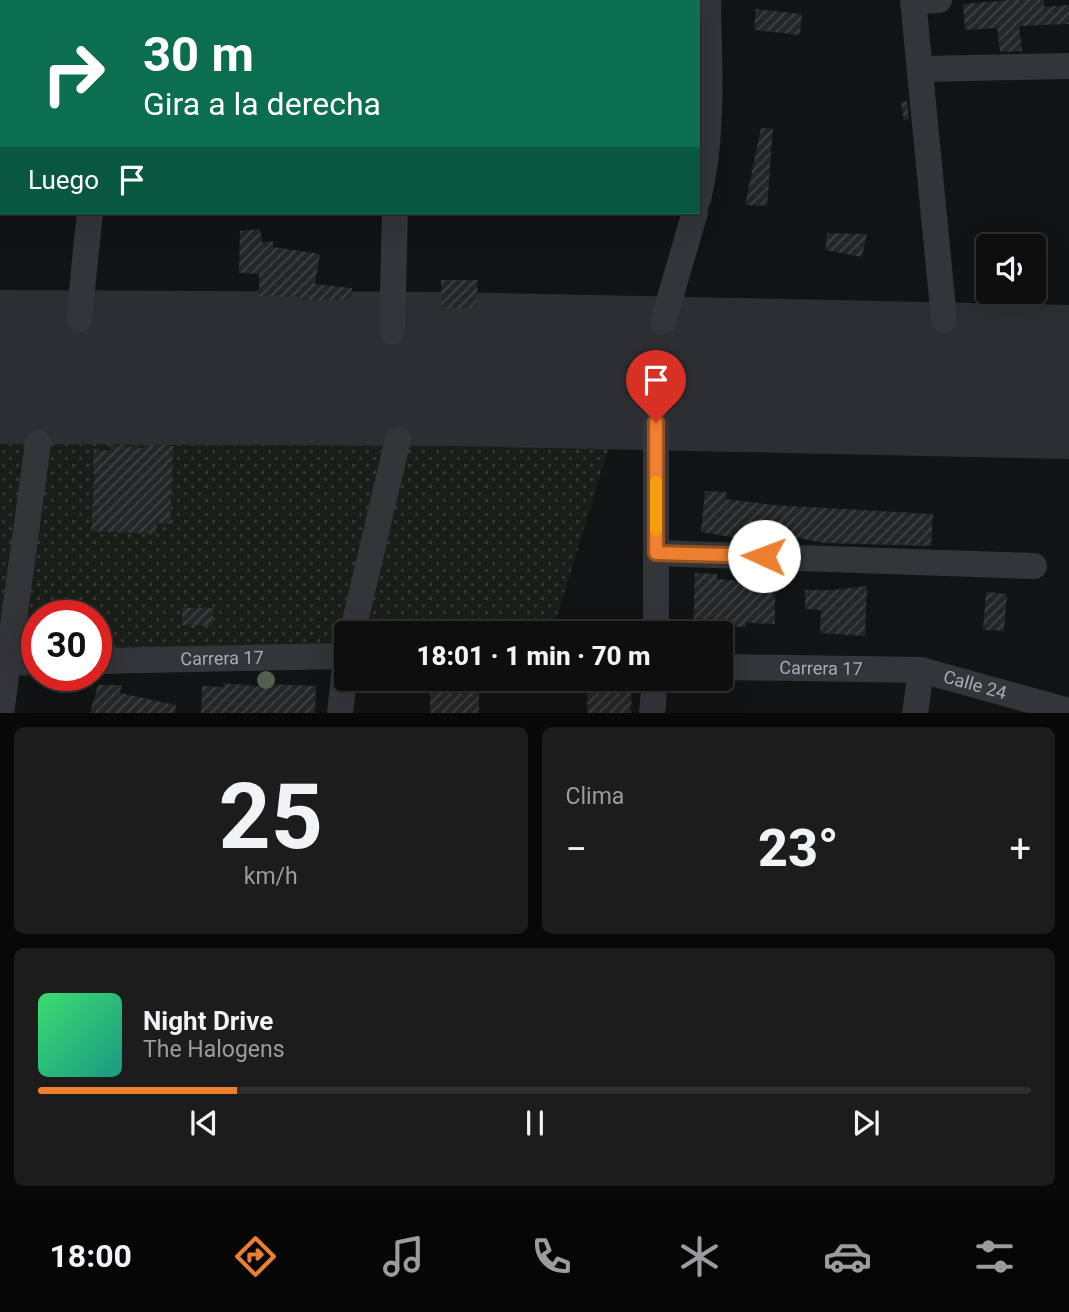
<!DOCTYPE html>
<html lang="es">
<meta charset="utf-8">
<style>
:root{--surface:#0e0e0f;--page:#1c1c1d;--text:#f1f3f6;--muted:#9b9c9e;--line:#2e2e2f;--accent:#ed7f31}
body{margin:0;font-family:Roboto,sans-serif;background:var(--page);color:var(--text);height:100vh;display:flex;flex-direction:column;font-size:26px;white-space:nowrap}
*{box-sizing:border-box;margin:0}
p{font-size:23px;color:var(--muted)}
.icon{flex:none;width:38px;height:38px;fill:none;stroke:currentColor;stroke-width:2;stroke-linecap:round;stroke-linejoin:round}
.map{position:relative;height:713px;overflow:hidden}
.drawer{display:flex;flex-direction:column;gap:14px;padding:14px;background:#080808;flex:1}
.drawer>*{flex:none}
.hud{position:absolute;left:0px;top:0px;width:700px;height:214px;box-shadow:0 7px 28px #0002,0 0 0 2px var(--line);background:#0b6e4f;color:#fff;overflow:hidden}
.buttons{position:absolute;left:976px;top:234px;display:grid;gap:14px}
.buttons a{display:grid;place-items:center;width:70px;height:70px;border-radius:7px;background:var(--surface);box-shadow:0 7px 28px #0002,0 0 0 2px var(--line);font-size:35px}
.speed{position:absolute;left:21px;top:600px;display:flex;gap:14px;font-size:35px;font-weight:700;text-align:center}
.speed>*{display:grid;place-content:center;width:91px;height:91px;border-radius:50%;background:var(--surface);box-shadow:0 7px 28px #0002,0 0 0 2px var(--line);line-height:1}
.speed .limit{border:10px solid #d22;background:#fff;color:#111}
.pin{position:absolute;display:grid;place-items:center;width:60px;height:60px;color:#fff;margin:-72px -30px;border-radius:50% 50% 50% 0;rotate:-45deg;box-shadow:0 0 7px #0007}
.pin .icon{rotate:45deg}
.me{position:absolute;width:77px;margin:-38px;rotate:272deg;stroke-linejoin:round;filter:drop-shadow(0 0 5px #0008)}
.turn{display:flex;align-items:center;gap:24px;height:147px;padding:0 28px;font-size:32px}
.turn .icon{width:91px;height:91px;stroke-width:2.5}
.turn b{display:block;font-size:49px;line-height:60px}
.then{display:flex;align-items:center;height:66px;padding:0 28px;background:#0003;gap:14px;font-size:26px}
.big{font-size:52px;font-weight:800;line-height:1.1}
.drawer .widget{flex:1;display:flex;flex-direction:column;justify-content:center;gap:10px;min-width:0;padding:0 24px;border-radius:10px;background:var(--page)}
.drawer .dial{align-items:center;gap:0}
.dial b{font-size:91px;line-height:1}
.song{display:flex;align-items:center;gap:21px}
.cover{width:84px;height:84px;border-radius:10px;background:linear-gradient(135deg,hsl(140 70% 55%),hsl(170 70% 35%))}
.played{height:7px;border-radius:4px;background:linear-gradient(90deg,var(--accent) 20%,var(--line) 20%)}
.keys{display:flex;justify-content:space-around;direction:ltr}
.heat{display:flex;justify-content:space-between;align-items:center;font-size:38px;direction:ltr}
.drawer .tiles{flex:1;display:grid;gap:14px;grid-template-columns:1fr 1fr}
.widget:last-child{grid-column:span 2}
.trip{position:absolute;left:334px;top:621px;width:399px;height:70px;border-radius:7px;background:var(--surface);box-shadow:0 7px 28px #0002,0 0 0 2px var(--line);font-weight:800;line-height:70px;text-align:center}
.dock{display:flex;height:112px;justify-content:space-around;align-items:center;background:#060606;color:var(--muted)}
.dock .icon{width:49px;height:49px}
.dock .current{color:var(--accent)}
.dock b{font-size:32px;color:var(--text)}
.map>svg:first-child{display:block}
.grass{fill:url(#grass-dots)}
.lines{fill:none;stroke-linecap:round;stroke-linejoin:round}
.runway{stroke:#2c2e31;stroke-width:154}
.building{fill:url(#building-hatch)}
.minor{stroke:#333539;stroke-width:26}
.tree{fill:#50604d}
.route-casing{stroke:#9a5320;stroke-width:18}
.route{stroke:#ed7f31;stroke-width:12}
.slow{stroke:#f59e0b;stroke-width:12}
.labels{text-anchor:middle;stroke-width:7;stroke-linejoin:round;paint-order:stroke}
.street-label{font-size:18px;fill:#a4adb4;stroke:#0d0e0f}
</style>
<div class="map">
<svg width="1069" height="714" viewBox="0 0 1069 714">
<defs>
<pattern id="grass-dots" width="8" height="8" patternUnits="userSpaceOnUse" patternTransform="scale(1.75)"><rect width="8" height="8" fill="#191e19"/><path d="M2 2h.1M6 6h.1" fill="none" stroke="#373c38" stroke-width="1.8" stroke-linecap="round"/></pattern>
<pattern id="building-hatch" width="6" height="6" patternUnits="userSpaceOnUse" patternTransform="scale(1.75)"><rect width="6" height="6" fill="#252628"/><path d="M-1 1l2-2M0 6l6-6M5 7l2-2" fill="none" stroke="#424345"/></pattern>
</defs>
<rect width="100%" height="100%" fill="#121314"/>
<polygon class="grass" points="619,415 552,633 346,634 346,644 96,648 96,616 37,616 37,649 0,650 0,433"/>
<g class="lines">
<polyline class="runway" points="0,367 454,369 1069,382"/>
</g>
<g class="building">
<polygon points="1010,0 1044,0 1044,7 1069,5 1069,24 1019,26 1022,51 1000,52 997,28 965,30 963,4"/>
<polygon points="756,9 802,14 800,35 754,30"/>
<polygon points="907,101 909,119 904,120 901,103"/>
<polygon points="761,128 773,129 767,206 745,205"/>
<polygon points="260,229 262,242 273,241 273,247 320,254 315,284 352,288 351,300 300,300 300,297 259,296 259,274 239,273 240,231"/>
<polygon points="827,233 867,234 862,257 825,250"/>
<polygon points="441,280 478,280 476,308 441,308"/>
<polygon points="111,445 144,448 144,445 173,446 170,524 157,523 156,534 91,531 95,469 93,469 94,449 110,451"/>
<polygon points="705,491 727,492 726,499 773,505 933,514 931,546 824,543 778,534 777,541 754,541 701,532"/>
<polygon points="695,573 717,574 717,579 744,581 744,584 767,586 767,593 775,594 775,624 746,623 746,627 714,626 714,634 693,634"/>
<polygon points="867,586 865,636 820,633 821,610 805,609 805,590 834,590"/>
<polygon points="986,592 1007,594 1004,631 983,630"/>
<polygon points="182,608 213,608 213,626 182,625"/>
<rect x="430" y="681" width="49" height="32"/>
<polygon points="588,682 632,684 631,713 587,713"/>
<polygon points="224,683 264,687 264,684 316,686 315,713 201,713 202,686 224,687"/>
<polygon points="98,685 122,685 120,693 176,705 175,713 90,713"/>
</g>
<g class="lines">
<g class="minor">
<polyline points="237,0 237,2"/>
<polyline points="913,0 944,319"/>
<polyline points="913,1 939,0"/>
<polyline points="921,69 1069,66"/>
<polyline points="0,112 2,112"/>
<path d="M698,199C714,135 709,65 708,0"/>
<polyline points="79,319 90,212"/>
<polyline points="663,322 695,212"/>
<polyline points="392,331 395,212"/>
<polyline points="656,422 656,634"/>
<polyline points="656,553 1034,566"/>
<polyline points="352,634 398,439"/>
<path id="s1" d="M96,661L346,656"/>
<polyline points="0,663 37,662"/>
<path id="s2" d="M721,667L921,670L1069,711"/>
<polyline points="1,714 38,443"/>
<polyline points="340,714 346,657"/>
<polyline points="652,714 655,679"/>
<polyline points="915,714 921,670"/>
</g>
</g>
<circle class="tree" cx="266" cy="680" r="9"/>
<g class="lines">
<g class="route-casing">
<polyline id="route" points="656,422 656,553 764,556"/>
</g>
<use href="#route" class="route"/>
<polyline class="slow" points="656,482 656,530"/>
</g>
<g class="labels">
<g class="street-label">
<text dy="6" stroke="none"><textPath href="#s1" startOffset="126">Carrera 17</textPath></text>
<text dy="6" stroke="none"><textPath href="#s2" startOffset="100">Carrera 17</textPath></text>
<text dy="6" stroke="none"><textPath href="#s2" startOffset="256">Calle 24</textPath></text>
</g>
</g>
</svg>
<div class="buttons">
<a><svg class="icon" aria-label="sound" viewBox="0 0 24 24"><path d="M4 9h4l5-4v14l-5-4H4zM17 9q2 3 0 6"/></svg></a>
</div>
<div class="speed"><div class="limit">30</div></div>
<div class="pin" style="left:656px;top:422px;background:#d93025"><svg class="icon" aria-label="arrive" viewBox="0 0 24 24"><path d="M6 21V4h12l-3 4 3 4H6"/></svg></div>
<svg class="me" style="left:764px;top:556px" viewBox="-20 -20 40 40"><circle r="19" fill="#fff"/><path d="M0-13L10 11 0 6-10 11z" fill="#ed7f31"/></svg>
<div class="trip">18:01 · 1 min · 70 m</div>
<div class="hud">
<div class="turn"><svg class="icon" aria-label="right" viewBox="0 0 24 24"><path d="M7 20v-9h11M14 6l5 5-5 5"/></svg><div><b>30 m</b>Gira a la derecha</div></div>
<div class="then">Luego<svg class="icon" aria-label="arrive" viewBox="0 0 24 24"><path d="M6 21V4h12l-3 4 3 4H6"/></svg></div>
</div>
</div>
<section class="drawer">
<div class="tiles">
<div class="widget dial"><b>25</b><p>km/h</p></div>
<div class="widget"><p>Clima</p>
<div class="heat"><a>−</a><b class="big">23°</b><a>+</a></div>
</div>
<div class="widget">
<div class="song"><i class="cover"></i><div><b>Night Drive</b><p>The Halogens</p></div></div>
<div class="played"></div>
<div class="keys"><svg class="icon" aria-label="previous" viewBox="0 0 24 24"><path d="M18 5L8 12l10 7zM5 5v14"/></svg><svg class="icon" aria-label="pause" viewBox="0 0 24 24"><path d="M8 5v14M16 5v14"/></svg><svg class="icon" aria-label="next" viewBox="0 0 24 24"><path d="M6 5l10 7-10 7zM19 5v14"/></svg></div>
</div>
</div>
</section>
<nav class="dock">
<b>18:00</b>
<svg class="icon current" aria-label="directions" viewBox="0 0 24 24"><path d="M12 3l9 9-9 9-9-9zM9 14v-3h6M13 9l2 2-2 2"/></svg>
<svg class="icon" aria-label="music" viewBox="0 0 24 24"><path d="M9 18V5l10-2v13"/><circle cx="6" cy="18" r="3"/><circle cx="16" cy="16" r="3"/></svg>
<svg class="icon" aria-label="phone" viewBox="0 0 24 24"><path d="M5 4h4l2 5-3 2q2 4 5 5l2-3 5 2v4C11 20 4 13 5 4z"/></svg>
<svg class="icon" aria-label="climate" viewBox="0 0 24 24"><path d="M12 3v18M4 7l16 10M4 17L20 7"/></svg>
<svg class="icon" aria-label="car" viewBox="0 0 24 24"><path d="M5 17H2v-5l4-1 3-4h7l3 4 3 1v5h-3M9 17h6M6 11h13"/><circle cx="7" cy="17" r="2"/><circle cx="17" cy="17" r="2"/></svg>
<svg class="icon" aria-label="filters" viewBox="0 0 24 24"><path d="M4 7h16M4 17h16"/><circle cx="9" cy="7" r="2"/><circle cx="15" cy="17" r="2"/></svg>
</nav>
